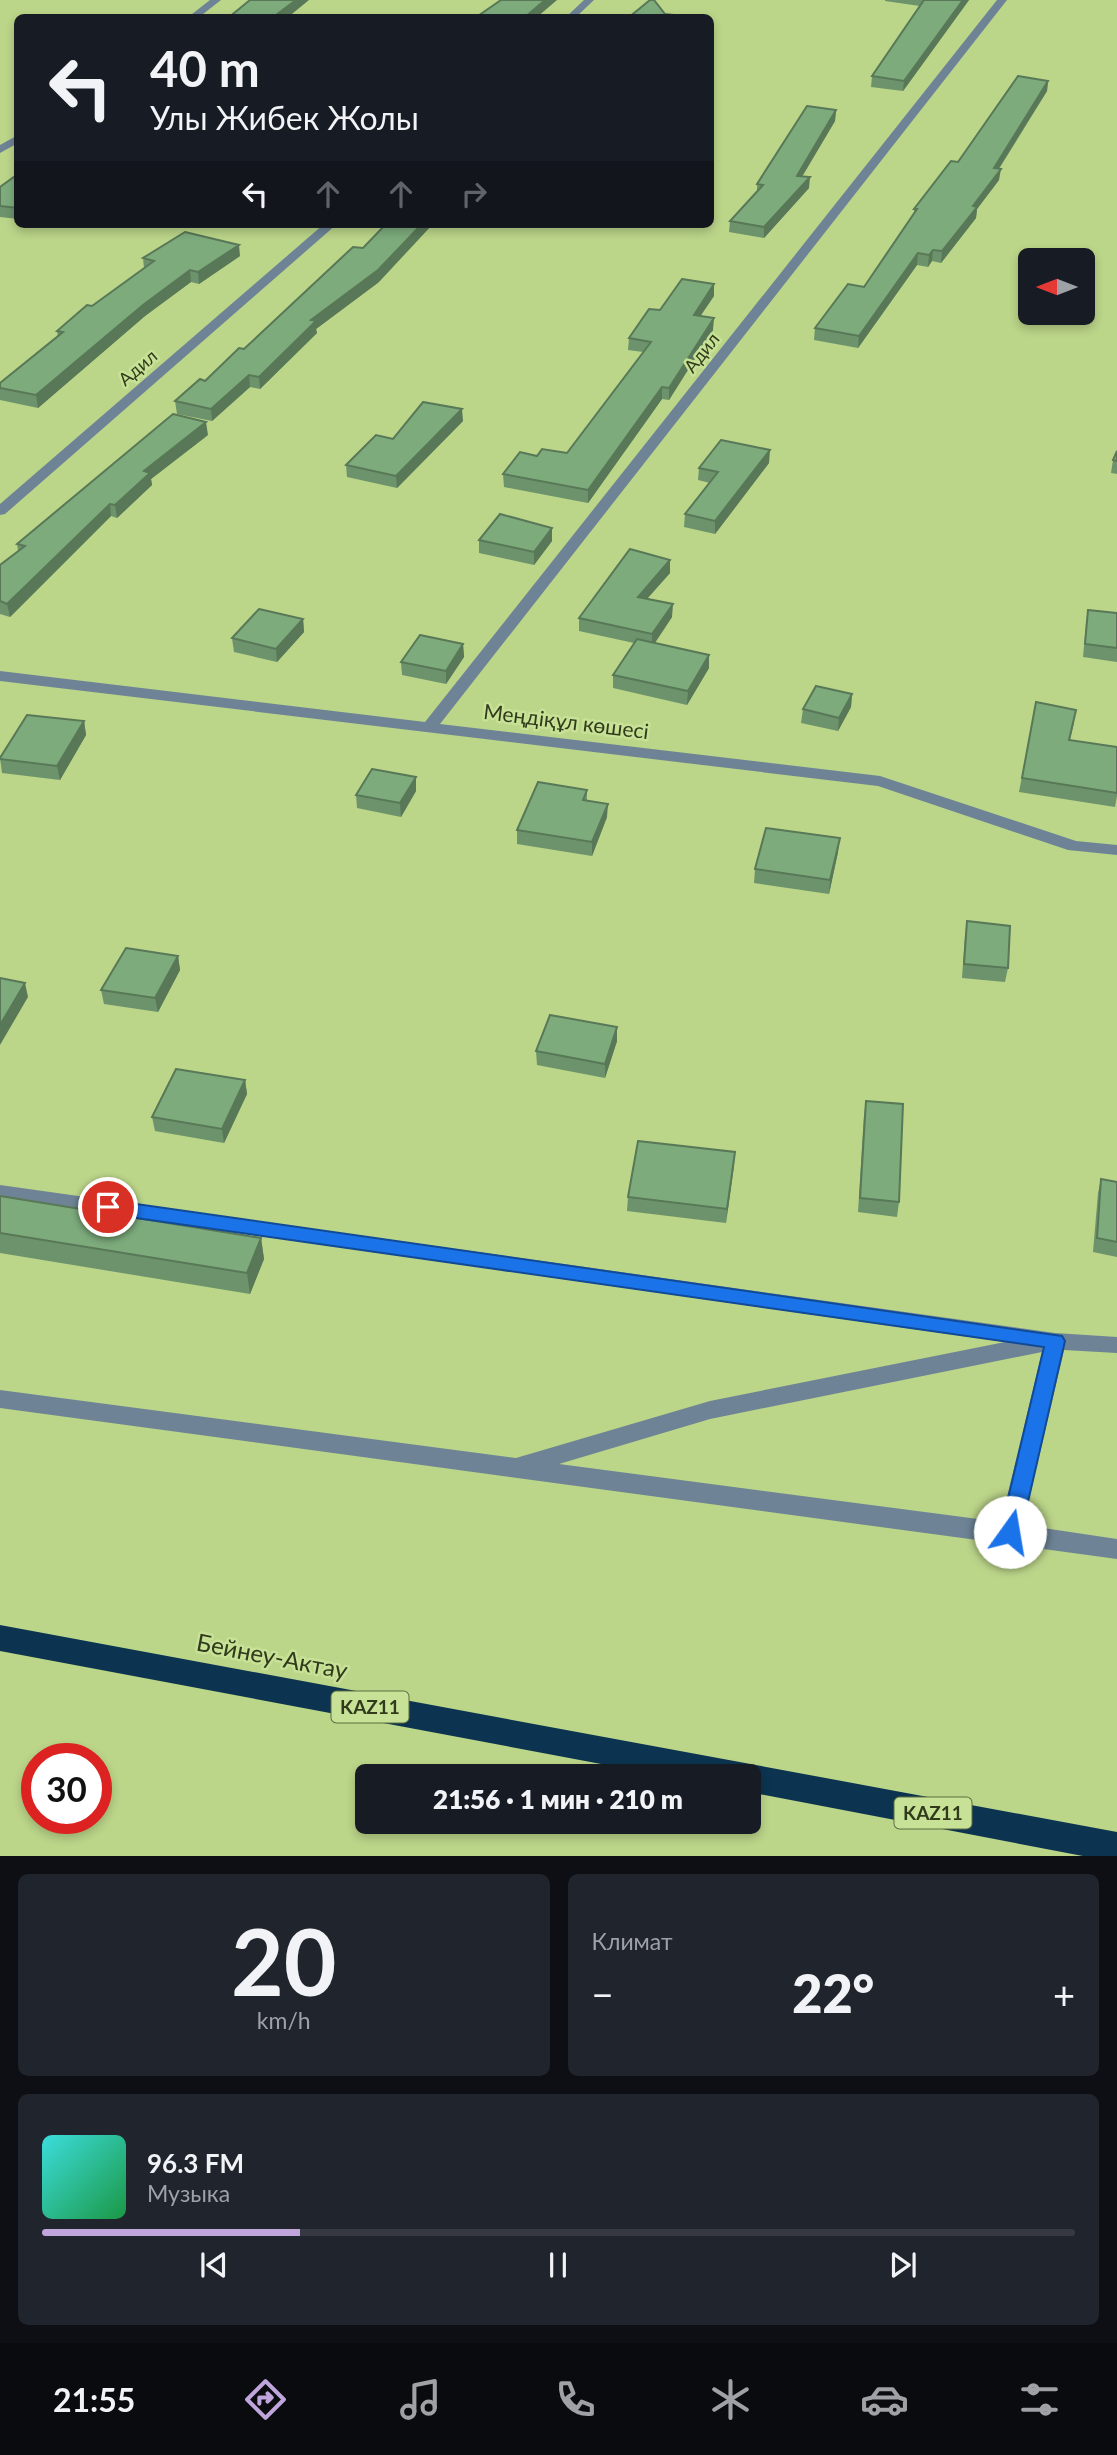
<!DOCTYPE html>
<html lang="ru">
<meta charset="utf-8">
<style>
:root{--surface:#171b24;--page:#20242c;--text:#f1f3f6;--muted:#9ea1a6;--line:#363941;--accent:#bfa5dc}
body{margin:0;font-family:Lato,sans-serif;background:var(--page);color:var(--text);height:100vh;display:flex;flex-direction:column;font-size:26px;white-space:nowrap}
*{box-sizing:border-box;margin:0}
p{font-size:23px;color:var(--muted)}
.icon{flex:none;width:38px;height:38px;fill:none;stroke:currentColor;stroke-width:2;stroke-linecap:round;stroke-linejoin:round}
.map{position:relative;height:1856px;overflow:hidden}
.sheet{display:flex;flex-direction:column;gap:18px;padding:18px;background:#0d0f14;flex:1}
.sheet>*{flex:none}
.hud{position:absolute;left:14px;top:14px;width:700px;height:214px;border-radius:10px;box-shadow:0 4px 10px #0003;background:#171b24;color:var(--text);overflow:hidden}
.needle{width:46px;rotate:270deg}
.controls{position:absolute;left:1018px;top:248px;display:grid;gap:14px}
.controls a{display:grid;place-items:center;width:77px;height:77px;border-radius:10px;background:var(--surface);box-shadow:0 4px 10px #0003;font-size:35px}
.speed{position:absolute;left:21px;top:1743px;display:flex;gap:14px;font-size:35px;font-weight:700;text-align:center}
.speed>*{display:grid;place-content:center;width:91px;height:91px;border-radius:50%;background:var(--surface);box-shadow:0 4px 10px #0003;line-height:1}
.speed .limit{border:10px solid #d22;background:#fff;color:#111}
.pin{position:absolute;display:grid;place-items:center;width:60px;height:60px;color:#fff;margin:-30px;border:4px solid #fff;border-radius:50%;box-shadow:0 2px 7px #0007}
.me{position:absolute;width:77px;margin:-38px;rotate:13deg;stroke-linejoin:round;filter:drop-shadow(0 0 5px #0008)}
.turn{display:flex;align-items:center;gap:24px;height:147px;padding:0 21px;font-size:32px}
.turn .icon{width:91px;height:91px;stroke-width:2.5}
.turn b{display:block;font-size:49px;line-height:60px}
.lanes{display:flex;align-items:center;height:66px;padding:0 21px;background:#0003;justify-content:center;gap:35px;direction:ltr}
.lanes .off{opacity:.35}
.big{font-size:52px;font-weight:800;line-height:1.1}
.sheet .widget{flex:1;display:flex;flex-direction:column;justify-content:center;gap:10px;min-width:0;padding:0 24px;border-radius:10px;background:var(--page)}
.sheet .dial{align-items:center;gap:0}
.dial b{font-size:91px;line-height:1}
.song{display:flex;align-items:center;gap:21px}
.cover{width:84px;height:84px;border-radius:10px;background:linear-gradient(135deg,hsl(180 70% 55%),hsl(140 70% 35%))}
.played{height:7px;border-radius:4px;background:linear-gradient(90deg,var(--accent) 25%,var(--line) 25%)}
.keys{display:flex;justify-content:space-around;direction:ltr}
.heat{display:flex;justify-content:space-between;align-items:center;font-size:38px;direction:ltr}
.sheet .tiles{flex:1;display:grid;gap:18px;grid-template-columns:1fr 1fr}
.widget:last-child{grid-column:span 2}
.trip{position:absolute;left:355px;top:1764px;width:406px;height:70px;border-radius:10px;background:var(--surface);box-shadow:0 4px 10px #0003;font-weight:800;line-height:70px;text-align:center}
.menu{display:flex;height:112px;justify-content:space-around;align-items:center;background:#090b0e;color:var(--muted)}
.menu .icon{width:49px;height:49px}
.menu .selected{color:var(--accent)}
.menu b{font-size:32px;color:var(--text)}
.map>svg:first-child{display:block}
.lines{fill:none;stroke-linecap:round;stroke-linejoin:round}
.minor{fill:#6e8396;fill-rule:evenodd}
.highway{fill:#0c3450;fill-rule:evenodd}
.wall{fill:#6c936b}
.shaded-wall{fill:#587857}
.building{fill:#7dab7c;stroke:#587857;stroke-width:2}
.route{fill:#1a73e8;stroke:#114b97;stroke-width:2}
.labels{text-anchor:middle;stroke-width:5;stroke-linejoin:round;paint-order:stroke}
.far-street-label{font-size:18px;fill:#313b1c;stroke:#c7e296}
.shield{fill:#c7e296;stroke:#5e6d41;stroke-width:2}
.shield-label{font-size:19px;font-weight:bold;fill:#313b1c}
.street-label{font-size:21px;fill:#313b1c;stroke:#c7e296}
.near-street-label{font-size:24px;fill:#313b1c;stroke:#c7e296}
</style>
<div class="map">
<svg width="1117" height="1857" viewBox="0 0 1117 1857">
<rect width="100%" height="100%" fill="#bbd589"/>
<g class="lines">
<g class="minor">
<polygon points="210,0 221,0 198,18 187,18"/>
<polygon points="584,0 594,0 575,18 565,18"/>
<polygon points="997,0 1007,0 440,724 880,776 1076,841 1117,845 1117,855 1068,850 878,786 0,681 0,671 425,722"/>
<polygon points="18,135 18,143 0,153 0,145"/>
<polygon points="324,224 337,224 5,514 0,515 0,504"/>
<path d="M0,1185L1055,1333L1117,1337V1353L1064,1350L1023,1525L1117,1539V1559L0,1408V1390L516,1458L710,1401L1005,1342L0,1199ZM1042,1352L1001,1522L559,1464L710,1419Z"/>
</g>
<polygon class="highway" points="0,1625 1117,1832 1117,1857 1088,1857 749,1792 749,1776 665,1776 0,1651"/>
</g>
<g class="wall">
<polygon points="885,0 969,0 903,91 871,87 872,76 920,6 885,1"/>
<polygon points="1048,81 1047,91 999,169 999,180 977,209 976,218 941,263 932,261 928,267 917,265 858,348 814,340 815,328 864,287 914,214 914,209"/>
<polygon points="836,110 835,121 802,176 809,188 764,238 729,232 730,221 757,192 757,184"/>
<polygon points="18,174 18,219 0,217 0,187"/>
<polygon points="240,256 199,284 191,282 145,316 38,408 0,400 0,383 58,337 57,331 144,268 143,258"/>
<polygon points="379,282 316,329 317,333 260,389 250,387 212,421 177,414 175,401 205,381 244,349"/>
<polygon points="714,296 700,316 713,330 669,400 662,399 588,503 504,487 503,474 537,456 567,453 643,352 628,350 629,338 660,310"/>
<polygon points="463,421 397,488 347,477 346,465 393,439"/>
<polygon points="208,435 151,479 152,485 117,518 111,516 10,617 0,614 0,565 18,551 17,544"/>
<polygon points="1117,451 1117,474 1111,473 1113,460"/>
<polygon points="769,463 715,534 684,527 685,514 710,483 698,480 699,468"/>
<polygon points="479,540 552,541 534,565 479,553"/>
<polygon points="670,560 670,573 647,599 672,617 655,643 709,655 709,668 687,705 613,688 613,675 634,643 579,631 579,618"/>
<polygon points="1088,610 1117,613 1117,662 1083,657 1086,623"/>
<polygon points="303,619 304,632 277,662 234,652 232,638"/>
<polygon points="463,644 464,657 446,684 402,675 401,662"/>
<polygon points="852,694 851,707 838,731 801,723 803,709"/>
<polygon points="1036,702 1074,723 1070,740 1117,747 1117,796 1115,807 1019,792"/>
<polygon points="84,721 86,735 60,780 2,773 0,758"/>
<polygon points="587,790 587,800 607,817 592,856 517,844 517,830"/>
<polygon points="416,791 401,817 357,808 356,795"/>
<polygon points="838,852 829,894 754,883 755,869"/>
<polygon points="967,921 1008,968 1005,982 962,978 965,935"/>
<polygon points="178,956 180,970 158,1012 104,1004 101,990"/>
<polygon points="617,1041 605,1078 537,1065 536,1051"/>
<polygon points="245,1080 247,1094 224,1143 155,1131 152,1117"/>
<polygon points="866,1101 899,1202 897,1217 858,1212 864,1115"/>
<polygon points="735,1152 726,1223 627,1211 628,1197"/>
<polygon points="1101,1179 1117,1182 1117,1257 1093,1252 1098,1193"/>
<polygon points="0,1196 261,1238 264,1259 250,1294 0,1253"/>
</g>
<g class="shaded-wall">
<polygon points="296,0 309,0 287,18 272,18"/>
<polygon points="545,0 557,0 536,18 524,18"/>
<polygon points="963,0 969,0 903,91 904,81"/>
<polygon points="1048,81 1047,91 992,179 994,168"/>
<polygon points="836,110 835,121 796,187 797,176"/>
<polygon points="1001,169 999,180 977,209 976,218 941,263 942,251 973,206"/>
<polygon points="810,177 809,188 764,238 764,227"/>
<polygon points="422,224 433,224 379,282 316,329 317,333 260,389 259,377 311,320"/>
<polygon points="239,245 240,256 199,284 198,272"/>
<polygon points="933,250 932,261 928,267 929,255"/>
<polygon points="918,253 917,265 858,348 859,336"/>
<polygon points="190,270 191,282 145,316 38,408 36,395 143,305"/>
<polygon points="714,284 714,296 693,327 694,315"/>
<polygon points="714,318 713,330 669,400 669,388"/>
<polygon points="249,375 250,387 212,421 211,409"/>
<polygon points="662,387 662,399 588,503 588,490"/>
<polygon points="462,409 463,421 397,488 396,476"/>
<polygon points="206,422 208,435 151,479 152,485 117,518 115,505 144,471"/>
<polygon points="770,450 769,463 715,534 715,521"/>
<polygon points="110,504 111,516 10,617 7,604"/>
<polygon points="552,528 552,541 534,565 534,552"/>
<polygon points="670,560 670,573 637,610 638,597"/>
<polygon points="673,604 672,617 652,647 652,634"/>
<polygon points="303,619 304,632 277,662 276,649"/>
<polygon points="463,644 464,657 446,684 446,671"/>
<polygon points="709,655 709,668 687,705 688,691"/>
<polygon points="852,694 851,707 838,731 839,718"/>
<polygon points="84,721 86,735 60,780 57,766"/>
<polygon points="416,777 416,791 401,817 400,803"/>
<polygon points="608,804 607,817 592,856 592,842"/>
<polygon points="840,838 838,852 829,894 830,880"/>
<polygon points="178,956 180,970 158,1012 155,998"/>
<polygon points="25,983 28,997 0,1045 0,1025"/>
<polygon points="617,1027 617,1041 605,1078 605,1064"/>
<polygon points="245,1080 247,1094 224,1143 222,1129"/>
<polygon points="735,1152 734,1166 726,1223 727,1209"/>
<polygon points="261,1238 264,1259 250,1294 247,1273"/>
</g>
<g class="building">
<polygon points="250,0 296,0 272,18 228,18"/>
<polygon points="501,0 545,0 524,18 475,18"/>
<polygon points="650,0 654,0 665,14 674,15 671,18 628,18"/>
<polygon points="924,0 963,0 904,81 872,76"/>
<polygon points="1018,76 1048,81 994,168 1001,169 973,206 977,207 942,251 933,250 929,255 918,253 859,336 815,328 848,284 864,287 917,209 914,209 951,161 958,162"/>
<polygon points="807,106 836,110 797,176 810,177 764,227 730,221 763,185 757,184"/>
<polygon points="18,174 18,208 0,206 0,187"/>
<polygon points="386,224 422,224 378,270 311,320 316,321 259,377 249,375 211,409 175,401 200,379 205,381 239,348 244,349 353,247 363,248"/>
<polygon points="185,232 239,245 198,272 190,270 143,305 36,395 0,388 0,383 63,332 57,331 87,305 92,306 154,261 143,258"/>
<polygon points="682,279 714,284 694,315 714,318 669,388 662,387 588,490 503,474 520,452 537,456 542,449 567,453 651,342 629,338 649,309 660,310"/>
<polygon points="423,402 462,409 396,476 346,465 376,435 393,439"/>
<polygon points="173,414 206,422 144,471 150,473 115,505 110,504 7,604 0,601 0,565 25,546 17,544"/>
<polygon points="721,440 770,450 715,521 685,514 718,472 699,468"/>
<polygon points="1117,451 1117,461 1113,460"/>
<polygon points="500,514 552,528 534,552 479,540"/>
<polygon points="630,549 670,560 638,597 673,604 652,634 579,618"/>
<polygon points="259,609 303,619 276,649 232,638"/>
<polygon points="1088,610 1117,613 1117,648 1085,644"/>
<polygon points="420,635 463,644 446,671 401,662"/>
<polygon points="637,639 709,655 688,691 613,675"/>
<polygon points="816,686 852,694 839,718 803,709"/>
<polygon points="1036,702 1076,710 1069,740 1117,747 1117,793 1022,778"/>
<polygon points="27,715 84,721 57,766 0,759 0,758"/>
<polygon points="372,769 416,777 400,803 356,795"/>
<polygon points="538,782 587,790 583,800 608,804 592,842 517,830"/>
<polygon points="766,828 840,838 830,880 755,869"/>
<polygon points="967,921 1010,926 1008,968 964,964"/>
<polygon points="126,948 178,956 155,998 101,990"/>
<polygon points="0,978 25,983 0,1025"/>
<polygon points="550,1015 617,1027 605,1064 536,1051"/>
<polygon points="176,1069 245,1080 222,1129 152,1117"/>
<polygon points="866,1101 903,1104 899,1202 860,1198"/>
<polygon points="638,1141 735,1152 727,1209 628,1197"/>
<polygon points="1101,1179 1117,1182 1117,1242 1097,1238"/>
<polygon points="0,1196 261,1238 247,1273 0,1233"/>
</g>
<polygon class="route" points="108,1200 1062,1336 1065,1341 1021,1532 1018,1539 1010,1541 1003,1539 1000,1532 1044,1347 108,1214 99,1207"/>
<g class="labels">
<g class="far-street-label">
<text transform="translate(702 353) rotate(-52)" y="6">Адил</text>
<text transform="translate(138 368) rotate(-41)" y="6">Адил</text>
</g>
<g class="shield">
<rect x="331.5" y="1691.5" width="77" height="31" rx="5"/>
<rect x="894.5" y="1797.5" width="77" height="31" rx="5"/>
</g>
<g class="shield-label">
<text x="370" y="1714">KAZ11</text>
<text x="933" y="1820">KAZ11</text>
</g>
<g class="street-label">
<text transform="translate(566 722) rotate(7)" y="7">Меңдіқұл көшесі</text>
</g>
<g class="near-street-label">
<text transform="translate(272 1657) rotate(11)" y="8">Бейнеу-Актау</text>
</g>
</g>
</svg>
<div class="controls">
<a><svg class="needle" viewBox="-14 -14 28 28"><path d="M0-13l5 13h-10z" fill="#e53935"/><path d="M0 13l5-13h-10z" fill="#9ea1a6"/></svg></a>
</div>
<div class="speed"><div class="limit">30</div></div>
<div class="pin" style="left:108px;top:1207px;background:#d93025"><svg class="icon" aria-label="arrive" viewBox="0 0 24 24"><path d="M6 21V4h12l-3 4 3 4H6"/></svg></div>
<svg class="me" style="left:1010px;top:1532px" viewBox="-20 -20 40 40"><circle r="19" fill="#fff"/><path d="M0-13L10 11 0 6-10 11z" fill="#1a73e8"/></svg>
<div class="trip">21:56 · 1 мин · 210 m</div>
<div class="hud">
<div class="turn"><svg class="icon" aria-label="left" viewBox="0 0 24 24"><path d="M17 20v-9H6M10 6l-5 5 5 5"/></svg><div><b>40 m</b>Улы Жибек Жолы</div></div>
<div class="lanes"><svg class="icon" aria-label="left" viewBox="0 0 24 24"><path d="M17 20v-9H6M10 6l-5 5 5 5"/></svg><svg class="icon off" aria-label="ahead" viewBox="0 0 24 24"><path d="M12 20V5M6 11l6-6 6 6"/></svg><svg class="icon off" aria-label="ahead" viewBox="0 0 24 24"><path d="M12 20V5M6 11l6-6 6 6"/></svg><svg class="icon off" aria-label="right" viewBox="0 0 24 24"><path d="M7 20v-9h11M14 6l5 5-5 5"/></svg></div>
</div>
</div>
<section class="sheet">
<div class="tiles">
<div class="widget dial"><b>20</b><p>km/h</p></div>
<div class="widget"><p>Климат</p>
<div class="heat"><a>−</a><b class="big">22°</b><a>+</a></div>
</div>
<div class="widget">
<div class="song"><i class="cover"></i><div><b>96.3 FM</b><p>Музыка</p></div></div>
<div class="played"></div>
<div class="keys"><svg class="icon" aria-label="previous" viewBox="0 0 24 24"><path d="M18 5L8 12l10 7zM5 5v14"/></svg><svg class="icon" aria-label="pause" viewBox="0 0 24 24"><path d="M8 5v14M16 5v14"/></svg><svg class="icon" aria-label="next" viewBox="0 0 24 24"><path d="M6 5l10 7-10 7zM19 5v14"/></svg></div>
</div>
</div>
</section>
<nav class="menu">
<b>21:55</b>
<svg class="icon selected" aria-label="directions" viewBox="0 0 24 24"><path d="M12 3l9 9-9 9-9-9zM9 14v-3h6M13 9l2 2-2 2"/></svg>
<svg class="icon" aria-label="music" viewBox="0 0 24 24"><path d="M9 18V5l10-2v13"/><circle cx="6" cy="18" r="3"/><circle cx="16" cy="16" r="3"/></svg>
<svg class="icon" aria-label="phone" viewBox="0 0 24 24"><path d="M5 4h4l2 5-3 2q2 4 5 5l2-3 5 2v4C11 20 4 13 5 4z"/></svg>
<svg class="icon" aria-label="climate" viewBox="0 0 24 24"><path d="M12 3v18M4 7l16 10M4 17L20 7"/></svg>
<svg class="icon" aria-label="car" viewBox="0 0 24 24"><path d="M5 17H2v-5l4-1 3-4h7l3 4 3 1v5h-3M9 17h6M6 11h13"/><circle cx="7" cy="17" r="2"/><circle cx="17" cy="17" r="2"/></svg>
<svg class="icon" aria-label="filters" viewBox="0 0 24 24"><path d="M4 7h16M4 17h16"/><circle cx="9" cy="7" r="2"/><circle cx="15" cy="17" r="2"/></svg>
</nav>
